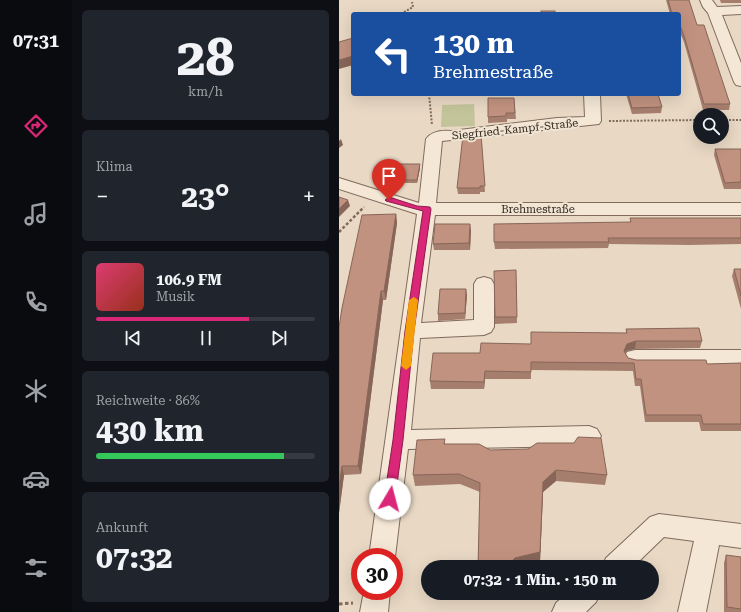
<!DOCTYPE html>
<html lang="de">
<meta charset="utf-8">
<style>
:root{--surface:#171b24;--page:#20242c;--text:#f1f3f6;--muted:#9ea1a6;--line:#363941;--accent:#db2777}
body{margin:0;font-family:"Roboto Serif",serif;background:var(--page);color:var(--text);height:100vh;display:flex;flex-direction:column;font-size:15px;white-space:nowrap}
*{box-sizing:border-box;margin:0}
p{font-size:13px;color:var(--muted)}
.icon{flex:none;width:22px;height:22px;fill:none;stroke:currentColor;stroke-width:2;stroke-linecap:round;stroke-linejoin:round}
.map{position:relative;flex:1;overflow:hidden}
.details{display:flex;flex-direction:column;gap:10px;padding:10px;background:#0d0f14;width:267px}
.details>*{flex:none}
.hud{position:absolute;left:12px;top:12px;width:330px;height:84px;border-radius:4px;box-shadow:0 4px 16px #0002;background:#1a4fa0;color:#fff;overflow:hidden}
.controls{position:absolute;left:354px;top:108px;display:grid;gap:8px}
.controls a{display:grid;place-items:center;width:36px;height:36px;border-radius:50%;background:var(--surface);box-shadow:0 4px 16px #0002;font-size:20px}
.speed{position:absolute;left:12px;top:548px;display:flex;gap:8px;font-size:20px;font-weight:700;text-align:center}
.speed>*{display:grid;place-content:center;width:52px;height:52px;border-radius:50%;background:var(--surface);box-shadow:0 4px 16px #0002;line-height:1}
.speed .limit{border:6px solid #d22;background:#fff;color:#111}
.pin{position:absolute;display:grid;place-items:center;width:34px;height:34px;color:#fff;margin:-41px -17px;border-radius:50% 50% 50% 0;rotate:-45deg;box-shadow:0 0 4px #0007}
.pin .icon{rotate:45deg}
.me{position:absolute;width:44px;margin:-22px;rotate:8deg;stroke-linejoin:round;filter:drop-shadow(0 0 3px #0008)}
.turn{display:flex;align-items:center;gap:14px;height:84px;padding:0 16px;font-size:18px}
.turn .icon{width:52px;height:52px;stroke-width:2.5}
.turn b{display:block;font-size:28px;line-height:34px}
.big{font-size:30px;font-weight:700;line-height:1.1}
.details .card{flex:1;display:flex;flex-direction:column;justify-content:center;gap:6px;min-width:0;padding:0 14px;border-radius:6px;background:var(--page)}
.details .dial{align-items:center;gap:0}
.dial b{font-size:52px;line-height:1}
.song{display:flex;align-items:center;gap:12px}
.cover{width:48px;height:48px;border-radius:6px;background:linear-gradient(135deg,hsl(340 70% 55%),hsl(10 70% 35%))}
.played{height:4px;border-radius:2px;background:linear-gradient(90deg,var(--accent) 70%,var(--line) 70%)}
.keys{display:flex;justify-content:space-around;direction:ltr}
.heat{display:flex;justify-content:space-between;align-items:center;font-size:22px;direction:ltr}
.charge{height:6px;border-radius:3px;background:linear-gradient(90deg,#34c759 86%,var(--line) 0)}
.trip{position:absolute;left:82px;top:560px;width:238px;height:40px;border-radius:20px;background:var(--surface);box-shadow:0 4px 16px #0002;font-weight:700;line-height:40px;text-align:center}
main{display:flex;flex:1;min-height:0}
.tabs{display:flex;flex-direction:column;width:72px;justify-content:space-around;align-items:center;background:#090b0e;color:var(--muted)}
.tabs .icon{width:28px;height:28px}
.tabs .active{color:var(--accent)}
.tabs b{font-size:18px;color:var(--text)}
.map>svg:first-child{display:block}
.green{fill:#c4c49a}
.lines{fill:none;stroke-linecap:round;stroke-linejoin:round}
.minor-casing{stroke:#806b5d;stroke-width:2}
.path-far2{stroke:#806b5d;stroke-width:2;stroke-dasharray:2 1.5;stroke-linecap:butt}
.path-far1{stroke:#806b5d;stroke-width:2.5;stroke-dasharray:3 2;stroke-linecap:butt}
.path{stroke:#806b5d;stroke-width:3;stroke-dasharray:3.5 2.5;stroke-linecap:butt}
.minor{fill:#f4e7d6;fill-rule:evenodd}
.wall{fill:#a67e6d}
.shaded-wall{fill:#876659}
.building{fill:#c1927f;stroke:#876659}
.route{fill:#db2777;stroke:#8e194d}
.slow{fill:#f59e0b}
.labels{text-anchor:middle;stroke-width:4;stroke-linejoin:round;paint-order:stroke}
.street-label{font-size:11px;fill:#32261f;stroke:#f0e4d3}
</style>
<main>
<nav class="tabs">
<b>07:31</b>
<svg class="icon active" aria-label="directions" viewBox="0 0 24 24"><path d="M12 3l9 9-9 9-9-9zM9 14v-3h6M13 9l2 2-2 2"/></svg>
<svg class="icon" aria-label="music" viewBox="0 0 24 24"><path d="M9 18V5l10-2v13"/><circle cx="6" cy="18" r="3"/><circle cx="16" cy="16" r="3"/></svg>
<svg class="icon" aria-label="phone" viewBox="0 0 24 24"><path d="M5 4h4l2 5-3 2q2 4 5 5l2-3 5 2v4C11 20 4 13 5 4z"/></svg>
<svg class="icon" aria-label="climate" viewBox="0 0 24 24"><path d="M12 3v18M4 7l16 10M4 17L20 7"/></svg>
<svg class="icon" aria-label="car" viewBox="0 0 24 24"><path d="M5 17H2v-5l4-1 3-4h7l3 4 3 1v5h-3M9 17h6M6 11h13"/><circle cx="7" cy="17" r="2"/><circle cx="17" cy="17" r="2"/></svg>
<svg class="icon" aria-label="filters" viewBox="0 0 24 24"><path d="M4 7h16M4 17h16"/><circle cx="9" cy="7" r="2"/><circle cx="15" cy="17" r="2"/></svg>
</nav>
<section class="details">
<div class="card dial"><b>28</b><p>km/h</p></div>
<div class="card"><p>Klima</p>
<div class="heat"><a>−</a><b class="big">23°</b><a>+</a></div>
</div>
<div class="card">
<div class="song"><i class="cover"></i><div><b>106.9 FM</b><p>Musik</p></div></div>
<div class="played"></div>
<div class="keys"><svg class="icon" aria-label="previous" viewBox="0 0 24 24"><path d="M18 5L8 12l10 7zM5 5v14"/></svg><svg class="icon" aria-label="pause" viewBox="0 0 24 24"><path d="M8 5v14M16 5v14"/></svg><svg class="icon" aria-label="next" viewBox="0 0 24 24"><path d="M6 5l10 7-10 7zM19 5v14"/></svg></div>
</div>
<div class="card"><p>Reichweite · 86%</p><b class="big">430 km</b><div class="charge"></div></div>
<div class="card"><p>Ankunft</p><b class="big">07:32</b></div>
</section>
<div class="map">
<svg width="402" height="612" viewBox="0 0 402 612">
<rect width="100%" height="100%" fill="#e8d8c4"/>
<polygon class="green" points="135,104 136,126 102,127 103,105"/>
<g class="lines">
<g class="minor-casing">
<g id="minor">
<polygon points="361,0 373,0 378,7 402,6 402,14 383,15 402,63 402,86 397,85 395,82 369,13 364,7"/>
<path d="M245,94H261L262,121L260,124L103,141L97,203H402V215H96L82,323L135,320V284L138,279L145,277L152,279L155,284V327L152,332L145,335L81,338L72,430L250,426L258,429L262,436L258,443L250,446L69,449L56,557L55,559V557H30L78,214L0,189V178L80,203L87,139C93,131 103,130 112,131L218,118L246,117Z"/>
<polygon points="296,350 402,350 402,366 296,366 288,364 285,358 288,352"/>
<polygon points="320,514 402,524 402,548 380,545 367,612 339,612 355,541 325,537 294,567 263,567 267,558 311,517"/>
<polygon points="25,591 51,591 49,612 21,612"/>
<polygon points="228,593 261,593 257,602 247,612 213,612 217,603"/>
</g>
</g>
<g class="path-far2">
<polyline points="62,14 74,7 73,2"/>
<polyline points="90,94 93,125"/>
<polyline points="383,120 402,120"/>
<polyline points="270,121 361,120"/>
</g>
<polyline class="path-far1" points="0,232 25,207"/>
<polyline class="path" points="0,604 14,603"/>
<use href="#minor" class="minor"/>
</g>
<g class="wall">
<polygon points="327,0 350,0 358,25 391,104 390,110 364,110 345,42 340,30 340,14 331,14"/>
<polygon points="381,0 402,0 402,3 382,3"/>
<polygon points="287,94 319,94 323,107 322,113 293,114"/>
<polygon points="149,98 175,98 177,119 168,119 168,122 149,123"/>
<polygon points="142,134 146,192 141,192 141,194 119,194 118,188"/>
<polygon points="376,149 402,149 402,189 385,189 375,155"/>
<polygon points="81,168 78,183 56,183 55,180"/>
<polygon points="57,214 58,223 47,300 44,300 22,474 5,475 0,513 0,327"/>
<polygon points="291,218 402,218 402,244 351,245 270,244 269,248 156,249 155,242 291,222"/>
<polygon points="132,230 131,250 95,250 94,244"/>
<polygon points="395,269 402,269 402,309 393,276"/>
<polygon points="177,270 178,323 156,324 156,317"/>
<polygon points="128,295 126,319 99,321 99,314"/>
<polygon points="287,329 363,341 361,348 296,349 287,351 286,353 289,358 297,360 368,364 402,363 402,431 362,431 360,422 306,422 301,386 296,386 294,371 192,370 192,379 146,379 145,389 92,389 91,381 141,353 192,344 287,333"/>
<polygon points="106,439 106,444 151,450 268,475 266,485 217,481 204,492 201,562 179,567 139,567 141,492 121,484 76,486 74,475"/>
<polygon points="387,555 402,557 402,612 385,612 385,563"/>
</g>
<g class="shaded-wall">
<polygon points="14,56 14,65 0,69 0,60"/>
<polygon points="2,139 4,145 0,148 0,141"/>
<polygon points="81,164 81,168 78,183 78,180"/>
<polygon points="9,200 11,206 0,217 0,209"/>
<polygon points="57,214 58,223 47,300 45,291"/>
<polygon points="131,224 132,230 131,250 130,243"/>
<polygon points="127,289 128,295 126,319 126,313"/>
<polygon points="42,291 44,300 22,474 19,466"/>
<polygon points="297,341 296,349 287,351 284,359 285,351 288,344"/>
<polygon points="146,371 146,379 145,389 145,382"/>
<polygon points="3,466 5,475 0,513 0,486"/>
<polygon points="217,470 217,481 204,492 201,562 179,567 167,567 204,482"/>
<polygon points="140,593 149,593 140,595"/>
</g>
<g class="building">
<polygon points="329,0 350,0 358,25 365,25 391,104 365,104 345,36 340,23 340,14 333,14"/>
<rect x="202" y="11" width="14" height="3"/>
<polygon points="14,38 14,56 0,60 0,42"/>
<polygon points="289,94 319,94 323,107 293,108"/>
<polygon points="149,98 175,98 176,113 167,113 167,116 149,117"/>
<polygon points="142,134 146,186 141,186 141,188 118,188 124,135"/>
<polygon points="376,149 402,149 402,182 386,183"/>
<polygon points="59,164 81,164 78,180 55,180"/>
<polygon points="0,197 9,200 0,209"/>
<polygon points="57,214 45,291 42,291 19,466 3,466 0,486 0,327 3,308 23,215"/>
<polygon points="291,218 402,218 402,238 269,238 270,242 155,242 155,224 292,222"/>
<polygon points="96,224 131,224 130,243 94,244"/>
<polygon points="395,269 402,269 402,296"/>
<polygon points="177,270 178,317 156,317 155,271"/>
<polygon points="101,289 127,289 126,313 99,314"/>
<polygon points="360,328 363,341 297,341 288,344 285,351 289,358 297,360 367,360 368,364 402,363 402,424 364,424 362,415 307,415 302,379 297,379 295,363 192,362 192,372 146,371 145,382 91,381 94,353 141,353 142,343 192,344 192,332 288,333 287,329"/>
<polygon points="239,437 262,438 268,475 217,470 204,482 201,552 176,558 167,567 139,567 141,483 120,474 74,475 78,440 106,439 105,444 140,444 151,450 189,449 198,443 235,443"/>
<polygon points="387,555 402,557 402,609 388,607"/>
</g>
<polygon class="route" points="50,197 78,206 91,207 92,209 75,331 64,440 56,499 55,502 51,504 47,502 45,499 54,440 66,331 84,211 47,201 46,200"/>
<polygon class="slow" points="75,297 79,300 72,366 67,370 62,366 70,300"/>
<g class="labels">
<g class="street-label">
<text transform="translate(176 129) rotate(-6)" y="4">Siegfried-Kampf-Straße</text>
<text x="199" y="213">Brehmestraße</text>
</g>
</g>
</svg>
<div class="controls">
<a><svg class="icon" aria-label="search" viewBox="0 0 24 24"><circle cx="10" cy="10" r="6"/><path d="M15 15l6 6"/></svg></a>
</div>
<div class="speed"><div class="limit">30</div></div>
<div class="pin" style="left:50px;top:200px;background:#d93025"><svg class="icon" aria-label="arrive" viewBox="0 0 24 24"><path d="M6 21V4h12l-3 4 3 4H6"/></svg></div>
<svg class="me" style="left:51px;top:499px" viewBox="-20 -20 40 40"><circle r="19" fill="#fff"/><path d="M0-13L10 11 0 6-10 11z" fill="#db2777"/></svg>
<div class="trip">07:32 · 1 Min. · 150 m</div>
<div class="hud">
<div class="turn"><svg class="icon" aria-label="left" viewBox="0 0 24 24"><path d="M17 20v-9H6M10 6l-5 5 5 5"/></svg><div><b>130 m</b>Brehmestraße</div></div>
</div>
</div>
</main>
